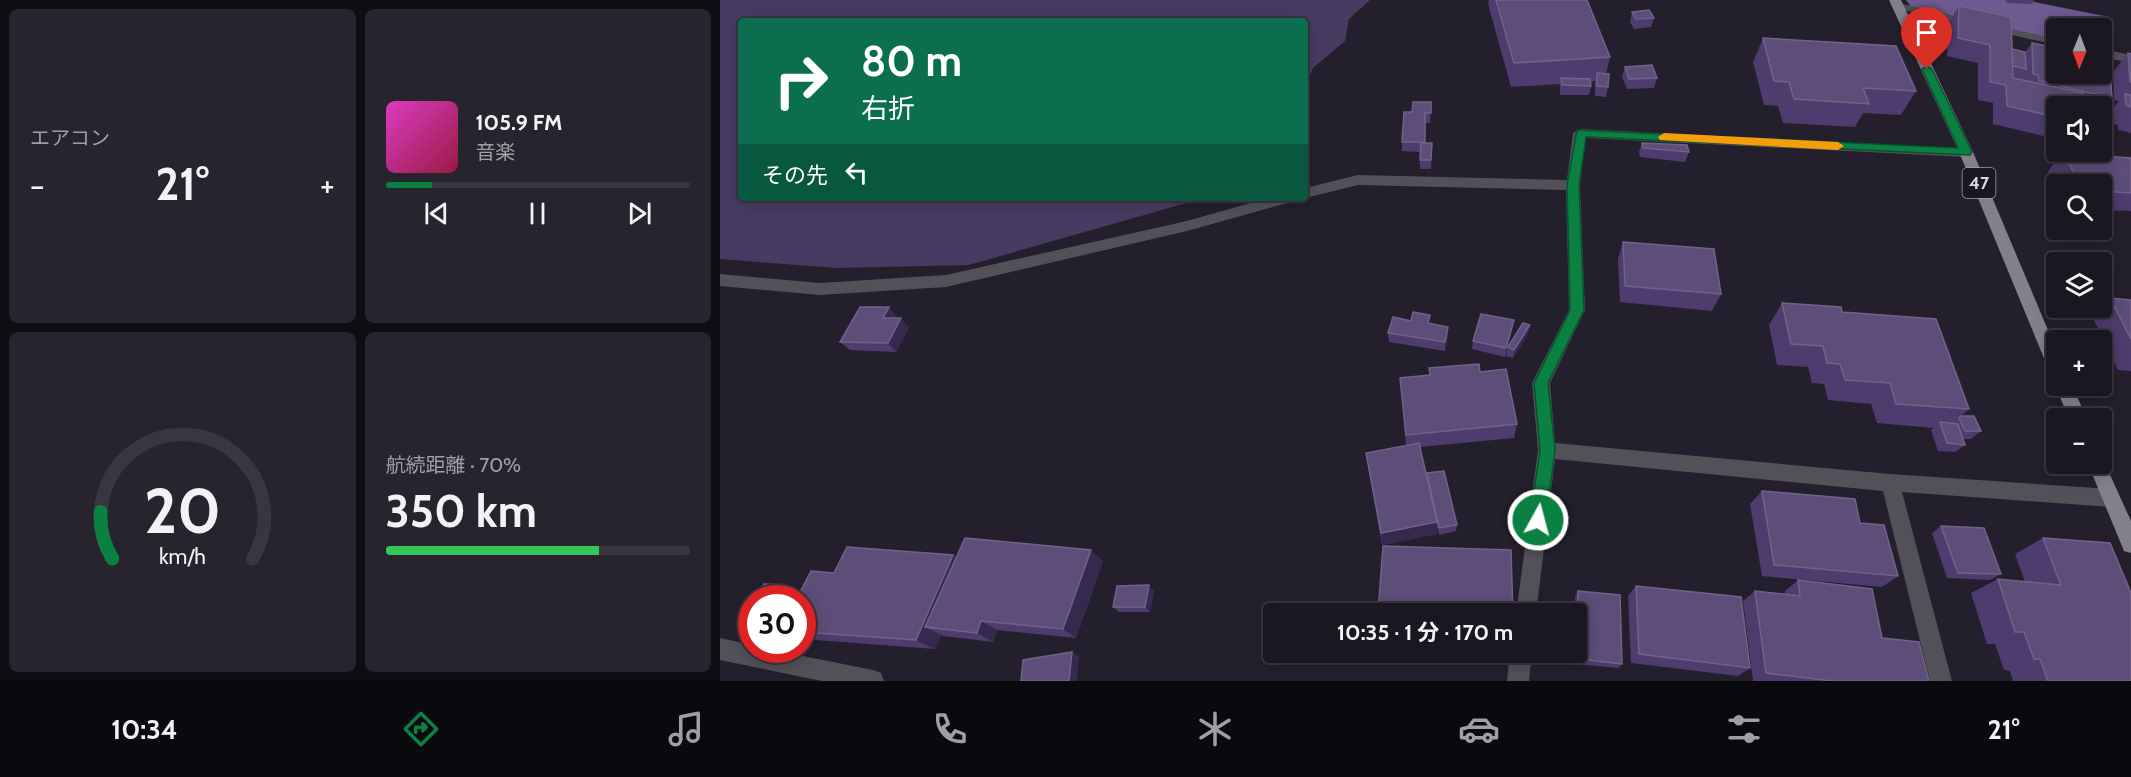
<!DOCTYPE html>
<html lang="ja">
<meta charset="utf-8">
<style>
:root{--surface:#1a1721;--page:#27242e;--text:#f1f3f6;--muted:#9f9fa5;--line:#38363f;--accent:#0b8043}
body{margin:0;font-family:Cabin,"Noto Sans JP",sans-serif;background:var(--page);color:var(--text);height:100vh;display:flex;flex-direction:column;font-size:22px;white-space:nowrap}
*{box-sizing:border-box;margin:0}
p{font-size:20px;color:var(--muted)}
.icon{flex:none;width:33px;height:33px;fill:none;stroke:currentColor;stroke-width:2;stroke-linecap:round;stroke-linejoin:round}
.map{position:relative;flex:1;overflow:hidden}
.drawer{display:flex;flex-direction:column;gap:9px;padding:9px;background:#0e0d12;width:720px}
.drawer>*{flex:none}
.hud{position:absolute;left:18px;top:18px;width:570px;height:183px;border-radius:6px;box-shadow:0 3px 15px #0003,0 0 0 2px var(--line);background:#0b6e4f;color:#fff;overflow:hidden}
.needle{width:39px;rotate:181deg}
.controls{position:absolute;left:1326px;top:18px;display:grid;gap:12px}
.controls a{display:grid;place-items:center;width:66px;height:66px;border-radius:6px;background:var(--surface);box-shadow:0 3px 15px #0003,0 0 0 2px var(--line);font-size:30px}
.speed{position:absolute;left:18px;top:585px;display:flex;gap:12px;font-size:30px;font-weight:700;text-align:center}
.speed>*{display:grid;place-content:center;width:78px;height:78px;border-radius:50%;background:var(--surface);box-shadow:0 3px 15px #0003,0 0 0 2px var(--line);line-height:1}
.speed .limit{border:9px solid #d22;background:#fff;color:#111}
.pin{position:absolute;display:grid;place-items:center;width:51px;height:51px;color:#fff;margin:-62px -26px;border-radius:50% 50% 50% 0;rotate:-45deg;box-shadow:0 0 6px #0007}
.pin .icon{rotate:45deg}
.me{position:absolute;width:66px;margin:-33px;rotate:7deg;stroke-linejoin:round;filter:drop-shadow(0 0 4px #0008)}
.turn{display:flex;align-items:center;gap:21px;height:126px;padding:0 24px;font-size:27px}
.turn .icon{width:78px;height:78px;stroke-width:2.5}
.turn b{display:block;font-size:42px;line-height:51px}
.then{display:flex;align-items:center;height:57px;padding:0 24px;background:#0003;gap:12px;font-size:22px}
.big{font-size:45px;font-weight:700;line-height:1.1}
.drawer .widget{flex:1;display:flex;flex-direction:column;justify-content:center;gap:9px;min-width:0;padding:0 21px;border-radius:9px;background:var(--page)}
.drawer .dial{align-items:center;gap:0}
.dial svg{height:156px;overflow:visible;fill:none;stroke:var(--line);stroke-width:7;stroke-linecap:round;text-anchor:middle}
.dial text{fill:var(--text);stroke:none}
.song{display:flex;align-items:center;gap:18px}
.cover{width:72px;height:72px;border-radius:9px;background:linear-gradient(135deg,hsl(310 70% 55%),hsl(340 70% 35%))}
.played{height:6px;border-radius:3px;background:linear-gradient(90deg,var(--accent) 15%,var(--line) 15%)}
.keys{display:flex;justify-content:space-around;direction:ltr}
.heat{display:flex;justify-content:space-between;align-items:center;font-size:33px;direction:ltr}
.charge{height:9px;border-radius:4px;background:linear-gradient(90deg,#34c759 70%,var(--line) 0)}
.drawer .tiles{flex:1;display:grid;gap:9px;grid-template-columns:repeat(2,1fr)}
.trip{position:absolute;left:543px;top:603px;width:324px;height:60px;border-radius:6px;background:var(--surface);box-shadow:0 3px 15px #0003,0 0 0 2px var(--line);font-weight:700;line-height:60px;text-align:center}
.dock{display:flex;height:96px;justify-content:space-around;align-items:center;background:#0a090d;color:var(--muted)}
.dock .icon{width:42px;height:42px}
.dock .current{color:var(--accent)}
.dock b{font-size:27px;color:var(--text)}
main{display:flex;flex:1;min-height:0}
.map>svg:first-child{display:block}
.green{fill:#483b61}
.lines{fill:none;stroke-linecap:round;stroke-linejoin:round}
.river{fill:#6c5a91;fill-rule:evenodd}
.service{fill:#535158;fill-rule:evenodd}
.minor{fill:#535158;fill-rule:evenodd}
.primary{fill:#83808d;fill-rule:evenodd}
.wall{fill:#4d3c6d}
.shaded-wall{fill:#36294e}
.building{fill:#5c4d79;stroke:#70638a;stroke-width:1.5}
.route{fill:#0b8043;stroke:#07532c;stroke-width:1.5}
.slow{fill:#f59e0b}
.labels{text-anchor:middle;stroke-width:6;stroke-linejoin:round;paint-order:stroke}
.shield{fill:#1a1623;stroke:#a19ea9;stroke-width:1.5}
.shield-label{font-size:18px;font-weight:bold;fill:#dbd9e2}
</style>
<main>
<section class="drawer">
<div class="tiles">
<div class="widget"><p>エアコン</p>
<div class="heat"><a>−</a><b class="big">21°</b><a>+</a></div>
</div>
<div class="widget">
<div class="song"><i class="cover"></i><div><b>105.9 FM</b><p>音楽</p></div></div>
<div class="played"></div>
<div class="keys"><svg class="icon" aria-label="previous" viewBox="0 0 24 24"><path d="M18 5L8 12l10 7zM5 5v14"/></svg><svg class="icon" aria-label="pause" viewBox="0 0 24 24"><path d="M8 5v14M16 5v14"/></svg><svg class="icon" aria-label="next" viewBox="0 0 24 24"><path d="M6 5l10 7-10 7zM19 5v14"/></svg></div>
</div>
<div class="widget dial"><svg viewBox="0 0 100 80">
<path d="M14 69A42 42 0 1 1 86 69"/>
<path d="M14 69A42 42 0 0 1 8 45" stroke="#0b8043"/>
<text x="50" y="56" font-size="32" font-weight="700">20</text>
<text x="50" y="72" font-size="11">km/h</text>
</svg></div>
<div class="widget"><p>航続距離 · 70%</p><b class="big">350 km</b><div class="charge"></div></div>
</div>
</section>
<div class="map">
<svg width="1411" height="681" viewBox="0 0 1411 681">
<rect width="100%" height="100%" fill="#231f2c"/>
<polygon class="green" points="0,0 650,0 629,19 625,41 593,68 585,89 585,21 21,21 21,198 484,198 249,265 116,268 0,259"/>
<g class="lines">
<polygon class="river" points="1186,0 1304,0 1384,16 1393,28 1382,41 1382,28 1336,28 1336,40 1195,12"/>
<polygon class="service" points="0,638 32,645 32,650 53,650 153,670 161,673 164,681 102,681 0,660"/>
<g class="minor">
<polygon points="1178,3 1336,39 1336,45 1174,8 1172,6"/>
<polygon points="1382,49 1411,55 1411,63 1382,57"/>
<polygon points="860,129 1251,149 1253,152 1251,155 1246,157 866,138 860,185 865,310 830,383 835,443 1170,474 1391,489 1398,492 1400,498 1398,504 1391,507 1182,492 1232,681 1210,681 1163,491 835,459 816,614 796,614 818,450 812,383 849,310 846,190 638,185 585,198 585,188 638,175 847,180 853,133"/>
<polygon points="548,198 573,198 571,202 467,231 226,287 100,295 0,286 0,274 100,283 226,275 467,221"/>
<polygon points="790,652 812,652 809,681 787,681"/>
</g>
<g class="primary">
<polygon points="1169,0 1181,0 1253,152 1336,349 1336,375 1330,373 1328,368 1239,152"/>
<polygon points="1336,384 1352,386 1367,418 1349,418 1335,386"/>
<polygon points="1382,457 1411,521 1411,553 1404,551 1368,464 1382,464"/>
</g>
</g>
<g class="wall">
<polygon points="769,0 867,0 890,57 886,74 888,87 886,97 875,96 875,81 871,82 871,86 869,95 840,95 840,84 791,87 768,4"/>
<polygon points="1285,0 1314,0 1312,4 1287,3"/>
<polygon points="1239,6 1292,49 1305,52 1312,43 1332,47 1334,45 1392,98 1382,109 1382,106 1336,106 1336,139 1273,124 1273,103 1258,100 1258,63 1227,56 1228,24"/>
<polygon points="912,12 934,18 931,27 914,29 910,22"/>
<polygon points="1043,38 1196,91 1181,115 1143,113 1135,127 1063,123 1058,106 1044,105 1033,62"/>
<polygon points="1408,53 1411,54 1411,133 1398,130 1398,125 1390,123 1389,112 1399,101 1394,100 1393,72"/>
<polygon points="905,67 937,78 934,88 907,89 902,77"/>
<polygon points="711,102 710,123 705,123 705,143 712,143 711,169 700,169 700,152 682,151 682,142 692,112"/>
<polygon points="922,143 969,152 965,162 920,157 919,152"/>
<polygon points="1343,153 1411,158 1411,211 1382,210 1382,184 1336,184 1336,188 1328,171"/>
<polygon points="903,242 1001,294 992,311 900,302 898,259"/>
<polygon points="1390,298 1411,300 1411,371 1398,370 1371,314 1379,308 1382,308 1382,305"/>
<polygon points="1062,303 1122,312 1249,409 1241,416 1261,431 1251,439 1243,439 1245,445 1235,452 1218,451 1211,430 1214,428 1157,423 1151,404 1108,400 1104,384 1092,383 1088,367 1057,365 1049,325"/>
<polygon points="177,316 176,318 189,327 176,352 130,350 120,342"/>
<polygon points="691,321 728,327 728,336 725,351 669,342 668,333"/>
<polygon points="792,329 788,347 808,334 793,358 786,356 788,347 785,357 752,349 753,341"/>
<polygon points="709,368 760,372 797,424 794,438 700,447 707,478 707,473 737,525 736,531 719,535 717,526 717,534 662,545 646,453 686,446 680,378 709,375"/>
<polygon points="1042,491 1140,523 1178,576 1162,587 1042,576 1030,504"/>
<polygon points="1221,526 1281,574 1270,580 1227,578 1212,533"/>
<polygon points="1323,538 1411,681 1293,681 1290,671 1284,670 1275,644 1267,644 1251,593 1278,579 1305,582 1295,554"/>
<polygon points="233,555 236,557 383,561 356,638 277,630 273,642 223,636 221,635 215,649 82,639 82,598"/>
<polygon points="1078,580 1162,638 1209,681 1033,681 1023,601 1035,591 1065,594 1065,591"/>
<polygon points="916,586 1030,668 1018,676 911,663 908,596"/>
<polygon points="434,591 430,612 399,612 393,607"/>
<polygon points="858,591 902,664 898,668 856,664 856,614 855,614 855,596"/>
</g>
<g class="shaded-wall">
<polygon points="169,307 177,316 171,327 163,318"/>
<polygon points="181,318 189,327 176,352 168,343"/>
<polygon points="794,320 792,329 785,357 786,348"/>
<polygon points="810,325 808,334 793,358 794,350"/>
<polygon points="728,327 728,336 725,351 725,342"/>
<polygon points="717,522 717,534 662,545 661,533"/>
<polygon points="371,550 383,561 356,638 343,629"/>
<polygon points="233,555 250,566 205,627 221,635 215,649 196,640"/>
<polygon points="63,585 76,591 72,598 56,598"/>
<polygon points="429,585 434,591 430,612 425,607"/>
<polygon points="261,621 277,630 273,642 257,633"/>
<polygon points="352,652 359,656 357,681 349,681"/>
</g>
<g class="building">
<polygon points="776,0 867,0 890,57 794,63"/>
<polygon points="1239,6 1291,17 1293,78 1363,93 1365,106 1336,106 1336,117 1287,106 1286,85 1270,82 1270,45 1238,38"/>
<polygon points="929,10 934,18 916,19 912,12"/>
<polygon points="1043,38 1176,46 1196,91 1143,88 1149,104 1074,99 1069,82 1054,81"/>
<polygon points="1312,43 1333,47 1334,45 1336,46 1336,74 1382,74 1382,56 1389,58 1392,98 1319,81 1318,75 1313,74"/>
<polygon points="1292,49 1305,52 1306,69 1293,66"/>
<polygon points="1408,53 1411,54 1411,82 1410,82"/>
<polygon points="932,65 937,78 909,79 905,67"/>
<polygon points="877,73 889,74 888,87 877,86"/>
<polygon points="841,78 870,79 871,86 842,85"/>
<polygon points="1405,94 1411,95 1411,107 1406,105"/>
<polygon points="693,102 711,102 711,113 705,113 705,142 682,142 684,112 692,112"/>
<polygon points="701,143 712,143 711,160 700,160"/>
<polygon points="922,143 967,145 969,152 923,148"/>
<polygon points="1343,153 1411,158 1411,193 1382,191 1382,184 1360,184"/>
<polygon points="903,242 994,249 1001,294 905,286"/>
<polygon points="1390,298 1411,300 1411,339"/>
<polygon points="1062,303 1121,307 1122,312 1216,319 1249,409 1176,404 1170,383 1125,380 1120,364 1107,363 1103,346 1071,344"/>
<polygon points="140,307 169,307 163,318 181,318 168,343 120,342"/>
<polygon points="693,312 710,315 708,323 728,327 725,342 668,333 673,317 691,321"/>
<polygon points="761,314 794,320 786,348 753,341"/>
<polygon points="803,323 810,325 794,350 788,347"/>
<polygon points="759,364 760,372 786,369 797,424 686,435 680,378 710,375 709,368"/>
<polygon points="1241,416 1254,416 1261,431 1245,431 1239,418"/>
<polygon points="1220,422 1238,424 1245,445 1227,443"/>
<polygon points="699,443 717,522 661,533 646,453"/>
<polygon points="724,471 737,525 719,528 707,473"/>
<polygon points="1042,491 1135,499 1140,523 1164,525 1178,576 1054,565"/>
<polygon points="1221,526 1264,528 1281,574 1238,573"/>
<polygon points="245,538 371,550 343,629 261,621 257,633 205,627"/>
<polygon points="1323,538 1390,543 1411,593 1411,681 1328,681 1320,659 1314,659 1304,632 1295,632 1278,579 1341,585"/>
<polygon points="663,546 791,550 793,614 658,613"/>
<polygon points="127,547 233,555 196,640 82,632 82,598 77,598 91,571 114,573"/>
<polygon points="1078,580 1152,589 1162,638 1199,642 1209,681 1113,681 1046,673 1035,591 1080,596"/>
<polygon points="44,584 63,585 56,598 37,598"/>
<polygon points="429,585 425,607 393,607 397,586"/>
<polygon points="916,586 1021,597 1030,668 919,654"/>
<polygon points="858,591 900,595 902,664 859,659"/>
<polygon points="32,608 32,618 27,618"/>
<polygon points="352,652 349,681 301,681 303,660"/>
</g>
<polygon class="route" points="1207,66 1212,69 1252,152 1250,155 866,137 859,185 864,310 828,383 835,450 826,520 824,526 818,528 813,526 810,520 820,450 814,383 850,310 847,185 857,130 1238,148 1202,69"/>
<polygon class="slow" points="944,133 1118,142 1124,146 1118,150 940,140 938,137"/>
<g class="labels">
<rect class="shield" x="1242.5" y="168" width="33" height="30" rx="4.5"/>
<g class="shield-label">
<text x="1259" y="189">47</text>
</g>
</g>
</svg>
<div class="controls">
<a><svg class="needle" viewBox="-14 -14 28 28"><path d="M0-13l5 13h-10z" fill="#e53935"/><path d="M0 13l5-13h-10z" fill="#9f9fa5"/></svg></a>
<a><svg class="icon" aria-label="sound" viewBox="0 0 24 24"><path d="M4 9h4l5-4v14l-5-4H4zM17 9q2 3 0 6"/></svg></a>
<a><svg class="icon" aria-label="search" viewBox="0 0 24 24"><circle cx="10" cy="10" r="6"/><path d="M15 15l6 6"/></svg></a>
<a><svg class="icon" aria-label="layers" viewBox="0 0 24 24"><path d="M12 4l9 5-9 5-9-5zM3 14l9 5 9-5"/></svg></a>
<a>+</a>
<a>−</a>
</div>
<div class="speed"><div class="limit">30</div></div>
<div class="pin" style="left:1207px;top:69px;background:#d93025"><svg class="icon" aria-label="arrive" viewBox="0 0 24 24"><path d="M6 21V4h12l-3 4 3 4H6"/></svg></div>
<svg class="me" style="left:818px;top:520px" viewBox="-20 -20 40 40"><circle r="17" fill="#0b8043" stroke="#fff" stroke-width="3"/><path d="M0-11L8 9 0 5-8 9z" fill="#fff"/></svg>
<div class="trip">10:35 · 1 分 · 170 m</div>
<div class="hud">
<div class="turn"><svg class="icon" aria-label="right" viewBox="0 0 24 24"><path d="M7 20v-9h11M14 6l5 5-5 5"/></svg><div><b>80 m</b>右折</div></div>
<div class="then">その先<svg class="icon" aria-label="left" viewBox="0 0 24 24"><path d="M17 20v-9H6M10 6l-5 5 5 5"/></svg></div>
</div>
</div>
</main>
<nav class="dock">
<b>10:34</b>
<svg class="icon current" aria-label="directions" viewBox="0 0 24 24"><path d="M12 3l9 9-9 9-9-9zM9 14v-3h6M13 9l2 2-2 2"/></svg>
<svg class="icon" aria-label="music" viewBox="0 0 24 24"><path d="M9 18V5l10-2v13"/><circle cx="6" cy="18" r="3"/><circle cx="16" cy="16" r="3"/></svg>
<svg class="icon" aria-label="phone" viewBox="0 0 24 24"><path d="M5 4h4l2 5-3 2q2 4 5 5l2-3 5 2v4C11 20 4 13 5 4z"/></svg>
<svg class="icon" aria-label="climate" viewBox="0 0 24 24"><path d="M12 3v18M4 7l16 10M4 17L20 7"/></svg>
<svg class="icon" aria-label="car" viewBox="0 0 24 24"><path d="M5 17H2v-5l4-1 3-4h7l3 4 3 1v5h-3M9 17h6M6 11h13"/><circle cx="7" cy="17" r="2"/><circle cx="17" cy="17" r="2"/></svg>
<svg class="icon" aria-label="filters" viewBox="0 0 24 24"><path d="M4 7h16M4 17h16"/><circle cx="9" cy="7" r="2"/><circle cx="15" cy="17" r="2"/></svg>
<b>21°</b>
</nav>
